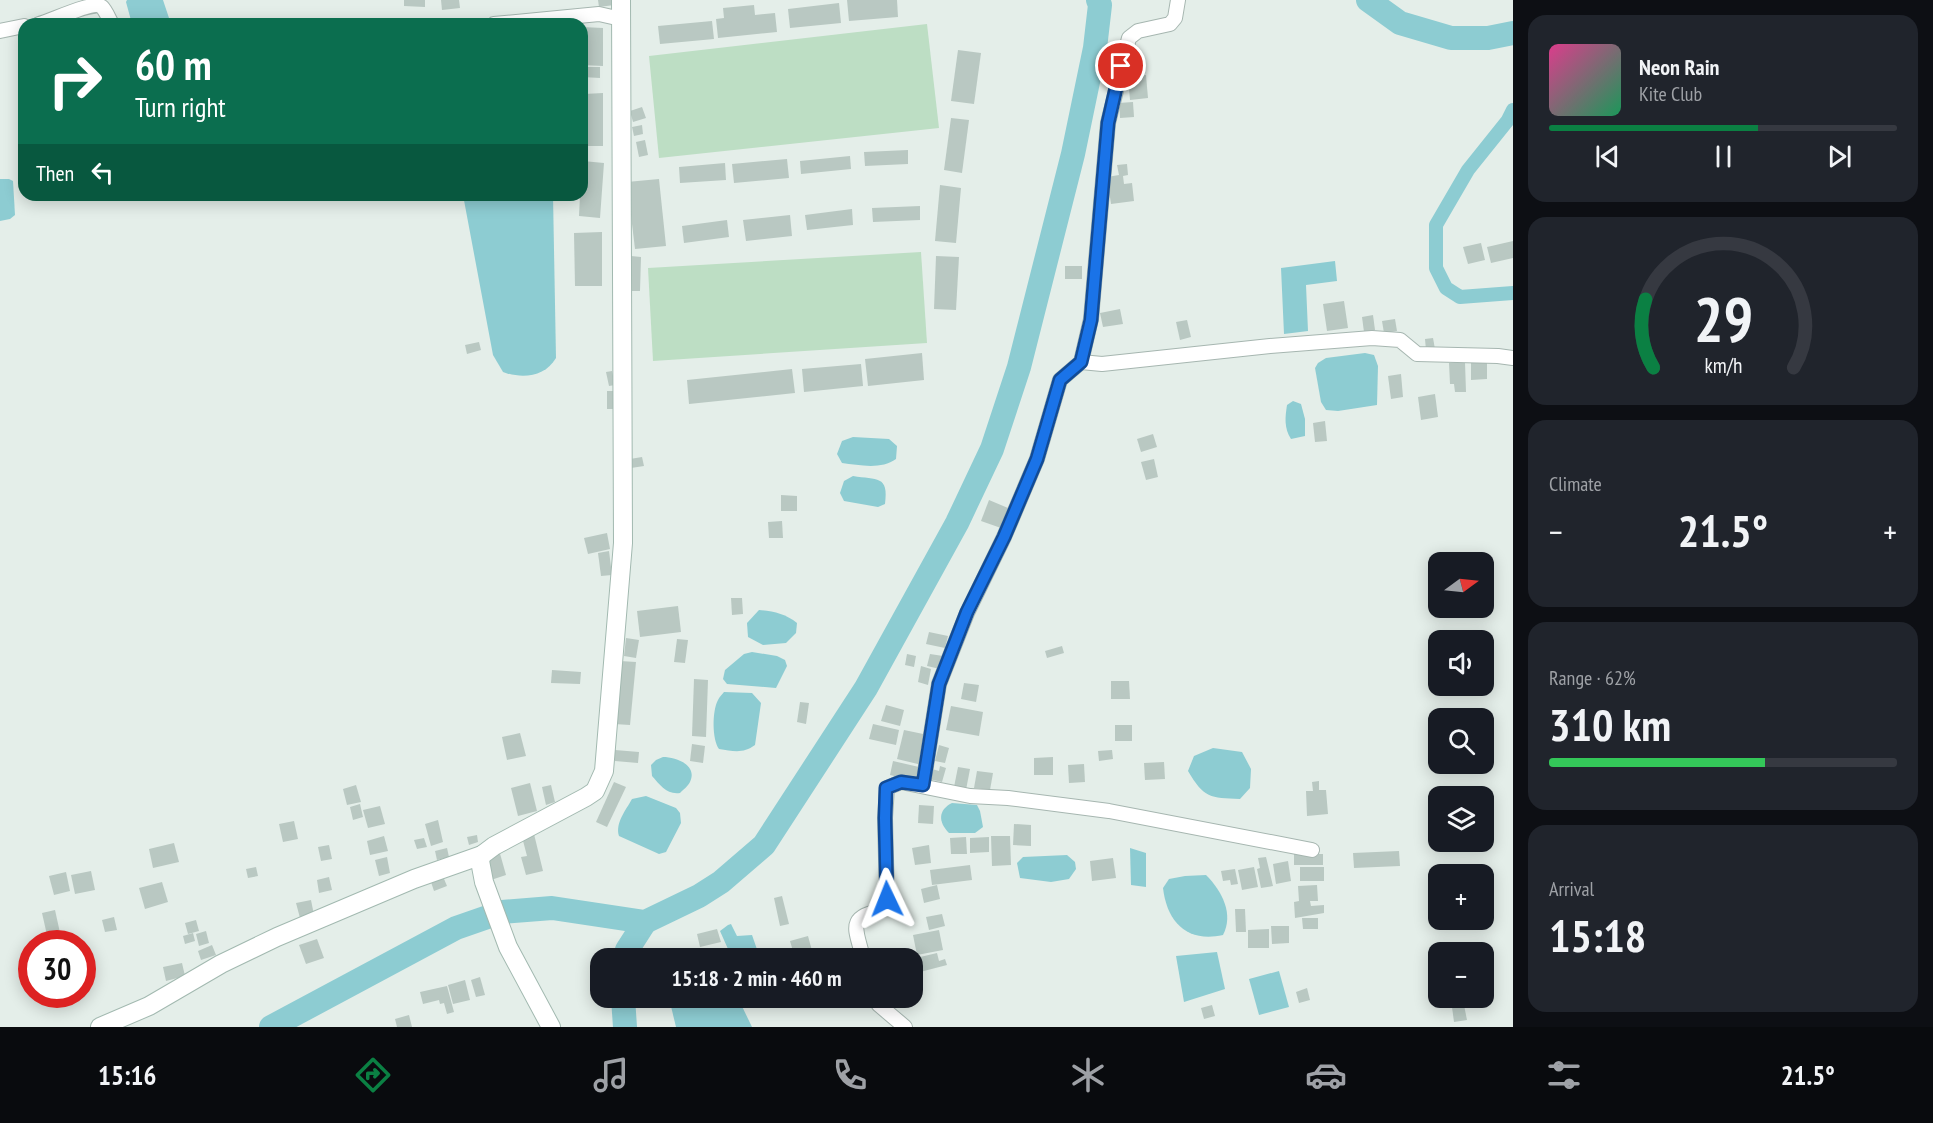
<!DOCTYPE html>
<meta charset="utf-8">
<style>
:root{--surface:#171b24;--page:#20242c;--text:#f1f3f6;--muted:#9ea1a6;--line:#363941;--accent:#0b8043}
body{margin:0;font-family:"PT Sans Narrow",sans-serif;background:var(--page);color:var(--text);height:100vh;display:flex;flex-direction:column;font-size:22px;white-space:nowrap}
*{box-sizing:border-box;margin:0}
p{font-size:20px;color:var(--muted)}
.icon{flex:none;width:33px;height:33px;fill:none;stroke:currentColor;stroke-width:2;stroke-linecap:round;stroke-linejoin:round}
.map{position:relative;flex:1;overflow:hidden}
.drawer{display:flex;flex-direction:column;gap:15px;padding:15px;background:#0d0f14;width:420px}
.drawer>*{flex:none}
.banner{position:absolute;left:18px;top:18px;width:570px;height:183px;border-radius:18px;box-shadow:0 3px 15px #0003;background:#0b6e4f;color:#fff;overflow:hidden}
.needle{width:39px;rotate:75deg}
.fabs{position:absolute;left:1428px;top:552px;display:grid;gap:12px}
.fabs a{display:grid;place-items:center;width:66px;height:66px;border-radius:12px;background:var(--surface);box-shadow:0 3px 15px #0003;font-size:30px}
.speed{position:absolute;left:18px;top:930px;display:flex;gap:12px;font-size:30px;font-weight:700;text-align:center}
.speed>*{display:grid;place-content:center;width:78px;height:78px;border-radius:50%;background:var(--surface);box-shadow:0 3px 15px #0003;line-height:1}
.speed .limit{border:9px solid #d22;background:#fff;color:#111}
.pin{position:absolute;display:grid;place-items:center;width:51px;height:51px;color:#fff;margin:-26px;border:3px solid #fff;border-radius:50%;box-shadow:0 2px 6px #0007}
.me{position:absolute;width:66px;margin:-33px;rotate:358deg;stroke-linejoin:round;filter:drop-shadow(0 0 4px #0008)}
.turn{display:flex;align-items:center;gap:21px;height:126px;padding:0 18px;font-size:27px}
.turn .icon{width:78px;height:78px;stroke-width:2.5}
.turn b{display:block;font-size:42px;line-height:51px}
.then{display:flex;align-items:center;height:57px;padding:0 18px;background:#0003;gap:12px;font-size:22px}
.big{font-size:45px;font-weight:800;line-height:1.1}
.drawer .card{flex:1;display:flex;flex-direction:column;justify-content:center;gap:9px;min-width:0;padding:0 21px;border-radius:18px;background:var(--page)}
.drawer .dial{align-items:center;gap:0}
.dial svg{height:156px;overflow:visible;fill:none;stroke:var(--line);stroke-width:7;stroke-linecap:round;text-anchor:middle}
.dial text{fill:var(--text);stroke:none}
.song{display:flex;align-items:center;gap:18px}
.cover{width:72px;height:72px;border-radius:9px;background:linear-gradient(135deg,hsl(330 70% 55%),hsl(150 70% 35%))}
.played{height:6px;border-radius:3px;background:linear-gradient(90deg,var(--accent) 60%,var(--line) 60%)}
.keys{display:flex;justify-content:space-around;direction:ltr}
.heat{display:flex;justify-content:space-between;align-items:center;font-size:33px;direction:ltr}
.charge{height:9px;border-radius:4px;background:linear-gradient(90deg,#34c759 62%,var(--line) 0)}
.trip{position:absolute;left:590px;top:948px;width:333px;height:60px;border-radius:18px;background:var(--surface);box-shadow:0 3px 15px #0003;font-weight:800;line-height:60px;text-align:center}
.dock{display:flex;height:96px;justify-content:space-around;align-items:center;background:#090b0e;color:var(--muted)}
.dock .icon{width:42px;height:42px}
.dock .selected{color:var(--accent)}
.dock b{font-size:27px;color:var(--text)}
main{display:flex;flex:1;min-height:0}
.map>svg:first-child{display:block}
.green{fill:#bddec4}
.water{fill:#8dccd2}
.lines{fill:none;stroke-linecap:round;stroke-linejoin:round}
.canal{stroke:#8dccd2;stroke-width:14}
.river{stroke:#8dccd2;stroke-width:24}
.building{fill:#b9c8c2}
.street-casing{stroke:#a6b6b0;stroke-width:16}
.secondary-casing{stroke:#a2b9b0;stroke-width:20}
.street{stroke:#fff;stroke-width:14}
.secondary{stroke:#fff;stroke-width:18}
.route-casing{stroke:#114b97;stroke-width:15}
.route{stroke:#1a73e8;stroke-width:10}
</style>
<main>
<div class="map">
<svg width="1513" height="1027" viewBox="0 0 1513 1027">
<rect width="100%" height="100%" fill="#e4eee9"/>
<g class="green">
<polygon points="927,24 939,128 659,158 649,56"/>
<polygon points="921,252 927,343 653,361 648,268"/>
</g>
<g class="water">
<polygon points="127,0 163,0 171,24 132,24 126,2"/>
<polygon points="0,179 9,179 13,181 15,215 10,219 0,221"/>
<path d="M463,195H553L556,358C545,377 522,379 503,372L493,355Z"/>
<polygon points="1335,261 1337,281 1306,285 1308,331 1284,334 1281,268"/>
<polygon points="1365,353 1374,355 1378,366 1377,405 1338,411 1326,410 1321,402 1315,368 1318,363 1326,358"/>
<path d="M1293,401L1301,404L1305,419V436L1291,439C1284,428 1285,418 1287,405Z"/>
<path d="M853,437L889,439L897,446L896,459C881,470 859,465 842,463L837,454L842,441Z"/>
<path d="M853,476C877,480 889,475 885,504L878,507L844,501L840,493L844,481Z"/>
<path d="M759,610C773,611 786,614 797,623L796,633L786,643L763,645L748,637L747,623Z"/>
<polygon points="752,652 777,656 785,660 787,666 776,688 727,684 723,679 725,670 744,654"/>
<path d="M724,692L752,693L761,703L755,745C743,754 733,751 719,749C712,739 712,711 718,700C719,697 722,695 724,692Z"/>
<path d="M1213,748L1242,752L1251,769L1250,788L1240,799C1210,798 1204,798 1188,771L1194,756Z"/>
<path d="M663,757C676,757 698,765 690,782C688,786 683,790 680,793C667,795 660,785 652,776L651,765L656,760Z"/>
<path d="M646,796L676,808L680,813L681,823L666,852L659,854L619,836C615,823 626,810 632,799Z"/>
<path d="M952,803L977,805L980,811L983,827L975,833H949C938,822 938,810 952,803Z"/>
<polygon points="1130,848 1146,853 1146,887 1131,885"/>
<polygon points="1067,855 1075,862 1076,869 1069,879 1051,882 1020,878 1017,863 1023,857"/>
<path d="M1206,875C1222,891 1234,914 1223,935C1187,943 1167,922 1163,888L1169,879L1185,876Z"/>
<polygon points="731,924 737,936 752,935 760,958 732,958 720,931 728,925"/>
<polygon points="1217,952 1225,989 1184,1002 1176,956"/>
<polygon points="1279,971 1289,1007 1259,1015 1249,979"/>
<polygon points="669,998 738,998 752,1027 676,1027"/>
</g>
<g class="lines">
<polyline class="canal" points="1513,110 1508,120 1468,170 1436,225 1436,268 1446,288 1460,297 1513,293"/>
<g class="river">
<polyline points="1368,0 1400,23 1451,38 1488,38 1513,33"/>
<polyline points="625,958 627,950 645,922"/>
<polyline points="623,998 625,1027"/>
<polyline points="271,1027 456,928 502,912 552,908 645,922 699,896 721,882 764,845 866,688 957,523 992,449 1019,367 1073,154 1095,48 1100,5 1098,0"/>
</g>
</g>
<g class="building">
<polygon points="404,0 425,0 425,7 404,6"/>
<polygon points="441,0 459,0 460,8 442,10"/>
<polygon points="598,0 613,0 614,5 599,7"/>
<polygon points="847,0 897,0 898,17 849,21"/>
<polygon points="839,3 841,23 790,28 788,9"/>
<polygon points="754,5 755,15 775,13 777,32 718,38 716,19 724,18 723,8"/>
<polygon points="207,18 208,24 187,24 187,23"/>
<polygon points="712,21 714,39 660,44 658,26"/>
<polygon points="582,27 603,28 603,66 582,65"/>
<polygon points="958,50 981,53 974,104 951,101"/>
<polygon points="582,67 600,67 600,78 582,77"/>
<polygon points="1146,75 1148,98 1130,100 1128,77"/>
<polygon points="603,93 603,146 584,146 584,94"/>
<polygon points="1133,102 1134,117 1120,118 1119,103"/>
<polygon points="642,107 646,118 633,122 630,111"/>
<polygon points="951,118 969,120 962,173 944,170"/>
<polygon points="642,125 643,134 634,136 632,127"/>
<polygon points="645,140 648,155 639,157 636,142"/>
<polygon points="908,150 908,164 865,166 864,152"/>
<polygon points="850,156 851,169 801,174 800,161"/>
<polygon points="787,159 789,178 734,183 732,164"/>
<polygon points="583,161 604,163 600,218 579,216 580,195 582,195"/>
<polygon points="725,163 726,180 680,183 679,167"/>
<polygon points="1127,164 1128,175 1123,176 1124,184 1132,183 1134,201 1111,204 1107,177 1119,175 1117,165"/>
<polygon points="659,179 666,246 635,249 627,182"/>
<polygon points="940,185 961,188 956,243 935,241"/>
<polygon points="920,206 920,220 873,222 872,208"/>
<polygon points="852,209 853,225 807,230 805,215"/>
<polygon points="790,215 792,236 746,241 743,220"/>
<polygon points="727,220 729,237 684,243 682,226"/>
<polygon points="602,232 602,286 575,286 574,233"/>
<polygon points="1513,241 1513,258 1491,263 1487,247"/>
<polygon points="1481,243 1485,260 1468,264 1463,247"/>
<polygon points="631,256 641,257 640,291 630,291"/>
<polygon points="936,256 959,257 956,310 934,309"/>
<rect x="1065" y="266" width="17" height="13"/>
<polygon points="1344,301 1348,328 1327,331 1323,304"/>
<polygon points="1120,309 1123,324 1103,327 1100,313"/>
<polygon points="1373,315 1375,330 1364,332 1362,317"/>
<polygon points="1395,319 1397,331 1384,333 1382,321"/>
<polygon points="1187,320 1191,337 1180,340 1176,322"/>
<polygon points="1433,338 1435,349 1426,350 1425,339"/>
<polygon points="479,342 481,350 467,354 465,345"/>
<polygon points="922,353 924,380 868,386 865,359"/>
<polygon points="1471,360 1487,360 1487,379 1471,380"/>
<polygon points="1465,362 1466,392 1455,392 1454,384 1450,384 1449,363"/>
<polygon points="861,364 863,386 804,392 802,369"/>
<polygon points="792,369 795,393 689,404 687,380"/>
<polygon points="612,371 615,385 609,386 606,372"/>
<polygon points="1401,374 1403,397 1391,399 1388,376"/>
<polygon points="607,391 616,391 617,409 607,409"/>
<polygon points="1435,394 1438,417 1421,420 1418,397"/>
<polygon points="1325,421 1327,441 1315,442 1313,423"/>
<polygon points="1153,434 1157,447 1141,452 1137,439"/>
<polygon points="642,457 644,466 631,468 630,459"/>
<polygon points="1154,459 1158,477 1146,480 1141,462"/>
<polygon points="781,495 797,496 797,511 781,511"/>
<polygon points="989,500 1008,508 1001,528 981,521"/>
<polygon points="782,521 783,538 769,538 768,522"/>
<polygon points="607,533 610,549 588,554 584,538"/>
<polygon points="609,551 612,575 601,576 598,553"/>
<polygon points="731,598 742,598 743,614 732,615"/>
<polygon points="678,606 681,632 640,637 637,611"/>
<polygon points="929,632 948,636 945,648 926,644"/>
<polygon points="626,638 639,640 636,658 624,656"/>
<polygon points="677,639 688,640 685,663 674,662"/>
<polygon points="1062,646 1064,653 1047,658 1045,651"/>
<polygon points="907,654 916,656 914,667 905,665"/>
<polygon points="930,654 943,656 940,669 927,666"/>
<polygon points="620,661 636,662 630,725 614,724"/>
<polygon points="921,666 931,669 928,685 918,682"/>
<polygon points="552,670 581,672 580,684 551,683"/>
<polygon points="694,679 708,680 706,737 692,736"/>
<polygon points="1111,681 1129,681 1130,699 1111,699"/>
<polygon points="964,683 979,685 976,702 961,699"/>
<polygon points="800,702 809,703 806,724 797,722"/>
<polygon points="886,705 904,710 900,726 881,721"/>
<polygon points="951,706 983,712 979,736 946,730"/>
<polygon points="873,724 899,730 896,745 869,739"/>
<rect x="1115" y="725" width="17" height="16"/>
<polygon points="904,730 928,735 922,765 897,759"/>
<polygon points="520,733 526,756 507,760 502,737"/>
<polygon points="692,744 705,746 703,763 690,761"/>
<polygon points="939,745 949,748 945,763 935,761"/>
<polygon points="615,750 639,752 638,763 615,761"/>
<polygon points="1112,750 1113,759 1099,761 1098,751"/>
<polygon points="1053,757 1053,775 1034,775 1034,758"/>
<polygon points="893,761 919,767 915,781 890,775"/>
<polygon points="1164,762 1165,779 1145,780 1144,763"/>
<polygon points="1084,764 1085,782 1069,783 1068,765"/>
<polygon points="940,766 946,768 942,782 929,779 932,769 939,771"/>
<polygon points="958,767 970,769 966,790 954,787"/>
<polygon points="977,771 993,773 990,790 974,788"/>
<polygon points="1319,781 1319,790 1326,790 1328,814 1307,816 1306,791 1313,791 1312,782"/>
<polygon points="614,782 626,787 607,827 596,822"/>
<polygon points="530,783 537,811 518,816 511,788"/>
<polygon points="356,785 361,802 347,805 343,789"/>
<polygon points="551,785 555,802 546,805 542,787"/>
<polygon points="360,804 363,817 353,820 350,807"/>
<polygon points="919,805 934,806 933,824 918,823"/>
<polygon points="380,806 385,824 368,828 363,810"/>
<polygon points="438,820 443,842 431,846 425,824"/>
<polygon points="294,821 298,839 283,842 279,824"/>
<polygon points="1014,824 1031,825 1031,846 1013,845"/>
<polygon points="534,834 543,871 526,875 521,857 527,856 522,837"/>
<polygon points="477,835 478,842 469,845 467,837"/>
<polygon points="384,836 388,851 370,855 367,841"/>
<polygon points="991,836 1010,836 1011,865 992,866"/>
<polygon points="966,837 967,854 951,854 950,838"/>
<polygon points="989,837 989,852 970,853 970,838"/>
<polygon points="424,838 427,847 417,849 414,840"/>
<polygon points="174,843 179,862 153,868 149,849"/>
<polygon points="329,845 332,859 321,861 318,847"/>
<polygon points="929,845 931,863 915,865 912,848"/>
<polygon points="447,848 449,857 437,860 435,851"/>
<polygon points="499,850 506,875 491,880 487,868 491,852"/>
<polygon points="1399,851 1400,866 1354,868 1353,853"/>
<rect x="1294" y="854" width="29" height="11"/>
<polygon points="387,857 390,873 379,876 375,860"/>
<polygon points="1266,857 1273,886 1261,888 1257,869 1260,868 1258,858"/>
<polygon points="1113,858 1116,878 1092,881 1090,861"/>
<polygon points="1288,861 1291,881 1276,884 1273,864"/>
<polygon points="970,865 972,880 932,885 930,870"/>
<polygon points="256,867 258,876 248,878 246,869"/>
<polygon points="1254,867 1258,887 1242,890 1238,870"/>
<rect x="1300" y="867" width="24" height="14"/>
<polygon points="1235,869 1238,884 1231,885 1230,880 1223,881 1221,871"/>
<polygon points="91,871 95,890 75,894 71,875"/>
<polygon points="66,872 70,891 54,895 49,876"/>
<polygon points="442,874 447,886 434,891 430,879"/>
<polygon points="329,877 332,890 319,893 317,880"/>
<polygon points="162,882 168,902 145,909 139,888"/>
<polygon points="937,885 940,899 924,903 921,889"/>
<polygon points="1317,885 1318,901 1310,901 1311,906 1324,905 1324,913 1295,918 1294,902 1299,901 1298,886"/>
<polygon points="782,896 789,924 780,926 774,898"/>
<polygon points="311,900 314,915 300,918 296,903"/>
<polygon points="1235,909 1245,909 1246,932 1236,932"/>
<polygon points="55,910 62,942 49,944 42,913"/>
<polygon points="942,914 945,926 929,930 926,917"/>
<polygon points="114,917 117,930 105,932 102,920"/>
<polygon points="1302,918 1318,918 1318,929 1303,929"/>
<polygon points="196,920 199,931 188,934 185,923"/>
<polygon points="1271,926 1289,926 1289,943 1272,944"/>
<polygon points="717,929 721,942 700,947 697,934"/>
<polygon points="1269,929 1269,948 1248,948 1248,930"/>
<polygon points="939,930 943,950 917,955 913,935"/>
<polygon points="206,931 209,943 199,946 196,934"/>
<polygon points="193,933 195,941 185,944 183,936"/>
<polygon points="808,936 814,958 795,958 790,941"/>
<polygon points="317,939 324,958 306,964 299,945"/>
<polygon points="212,945 216,955 201,960 198,951"/>
<polygon points="937,953 939,961 945,959 947,965 920,972 916,958"/>
<polygon points="182,963 185,976 166,981 163,967"/>
<polygon points="480,977 485,995 476,997 471,980"/>
<polygon points="465,980 470,1000 453,1004 448,985"/>
<polygon points="447,986 454,1012 447,1014 444,1003 440,1004 439,1000 423,1004 420,992"/>
<polygon points="1307,988 1310,1000 1299,1003 1296,992"/>
<polygon points="1212,1005 1215,1016 1204,1019 1201,1008"/>
<polygon points="1464,1005 1467,1020 1454,1022 1452,1007"/>
<polygon points="409,1015 412,1027 397,1027 395,1019"/>
</g>
<g class="lines">
<g class="street-casing">
<g id="street">
<path d="M39,24C51,21 94,0 102,7C106,11 109,19 112,24"/>
<polyline points="494,24 599,14 621,19"/>
<polyline points="0,31 24,26"/>
<polyline points="1081,362 1102,364 1270,346 1372,338 1400,340 1417,354 1498,356 1513,358"/>
<polyline points="923,785 939,684 967,613 1004,537 1037,459 1060,380 1081,362 1091,319 1108,123 1129,38 1138,31 1170,24 1175,18 1178,0"/>
<path d="M863,958C856,928 846,918 882,910L887,899L885,818L887,788L901,782L970,796L1008,798L1109,811L1312,850"/>
<polyline points="874,998 879,1005 905,1027"/>
</g>
</g>
<g class="secondary-casing">
<g id="secondary">
<polyline points="100,1027 149,1006 221,964 277,937 414,879 482,855"/>
<polyline points="551,1027 508,947 484,882 480,861 482,855 494,846 586,797 595,791 604,771 623,543 621,0"/>
</g>
</g>
<use href="#street" class="street"/>
<use href="#secondary" class="secondary"/>
</g>
<g class="lines">
<g class="route-casing">
<polyline id="route" points="887,899 885,818 886,788 901,782 923,785 939,684 967,612 1004,537 1037,459 1060,380 1081,362 1091,320 1108,123 1121,66"/>
</g>
<use href="#route" class="route"/>
</g>
</svg>
<div class="fabs">
<a><svg class="needle" viewBox="-14 -14 28 28"><path d="M0-13l5 13h-10z" fill="#e53935"/><path d="M0 13l5-13h-10z" fill="#9ea1a6"/></svg></a>
<a><svg class="icon" aria-label="sound" viewBox="0 0 24 24"><path d="M4 9h4l5-4v14l-5-4H4zM17 9q2 3 0 6"/></svg></a>
<a><svg class="icon" aria-label="search" viewBox="0 0 24 24"><circle cx="10" cy="10" r="6"/><path d="M15 15l6 6"/></svg></a>
<a><svg class="icon" aria-label="layers" viewBox="0 0 24 24"><path d="M12 4l9 5-9 5-9-5zM3 14l9 5 9-5"/></svg></a>
<a>+</a>
<a>−</a>
</div>
<div class="speed"><div class="limit">30</div></div>
<div class="pin" style="left:1121px;top:66px;background:#d93025"><svg class="icon" aria-label="arrive" viewBox="0 0 24 24"><path d="M6 21V4h12l-3 4 3 4H6"/></svg></div>
<svg class="me" style="left:887px;top:899px" viewBox="-20 -20 40 40"><path d="M0-17L14 15 0 8-14 15z" fill="#1a73e8" stroke="#fff" stroke-width="4"/></svg>
<div class="trip">15:18 · 2 min · 460 m</div>
<div class="banner">
<div class="turn"><svg class="icon" aria-label="right" viewBox="0 0 24 24"><path d="M7 20v-9h11M14 6l5 5-5 5"/></svg><div><b>60 m</b>Turn right</div></div>
<div class="then">Then<svg class="icon" aria-label="left" viewBox="0 0 24 24"><path d="M17 20v-9H6M10 6l-5 5 5 5"/></svg></div>
</div>
</div>
<section class="drawer">
<div class="card">
<div class="song"><i class="cover"></i><div><b>Neon Rain</b><p>Kite Club</p></div></div>
<div class="played"></div>
<div class="keys"><svg class="icon" aria-label="previous" viewBox="0 0 24 24"><path d="M18 5L8 12l10 7zM5 5v14"/></svg><svg class="icon" aria-label="pause" viewBox="0 0 24 24"><path d="M8 5v14M16 5v14"/></svg><svg class="icon" aria-label="next" viewBox="0 0 24 24"><path d="M6 5l10 7-10 7zM19 5v14"/></svg></div>
</div>
<div class="card dial"><svg viewBox="0 0 100 80">
<path d="M14 69A42 42 0 1 1 86 69"/>
<path d="M14 69A42 42 0 0 1 10 34" stroke="#0b8043"/>
<text x="50" y="56" font-size="32" font-weight="700">29</text>
<text x="50" y="72" font-size="11">km/h</text>
</svg></div>
<div class="card"><p>Climate</p>
<div class="heat"><a>−</a><b class="big">21.5°</b><a>+</a></div>
</div>
<div class="card"><p>Range · 62%</p><b class="big">310 km</b><div class="charge"></div></div>
<div class="card"><p>Arrival</p><b class="big">15:18</b></div>
</section>
</main>
<nav class="dock">
<b>15:16</b>
<svg class="icon selected" aria-label="directions" viewBox="0 0 24 24"><path d="M12 3l9 9-9 9-9-9zM9 14v-3h6M13 9l2 2-2 2"/></svg>
<svg class="icon" aria-label="music" viewBox="0 0 24 24"><path d="M9 18V5l10-2v13"/><circle cx="6" cy="18" r="3"/><circle cx="16" cy="16" r="3"/></svg>
<svg class="icon" aria-label="phone" viewBox="0 0 24 24"><path d="M5 4h4l2 5-3 2q2 4 5 5l2-3 5 2v4C11 20 4 13 5 4z"/></svg>
<svg class="icon" aria-label="climate" viewBox="0 0 24 24"><path d="M12 3v18M4 7l16 10M4 17L20 7"/></svg>
<svg class="icon" aria-label="car" viewBox="0 0 24 24"><path d="M5 17H2v-5l4-1 3-4h7l3 4 3 1v5h-3M9 17h6M6 11h13"/><circle cx="7" cy="17" r="2"/><circle cx="17" cy="17" r="2"/></svg>
<svg class="icon" aria-label="filters" viewBox="0 0 24 24"><path d="M4 7h16M4 17h16"/><circle cx="9" cy="7" r="2"/><circle cx="15" cy="17" r="2"/></svg>
<b>21.5°</b>
</nav>
